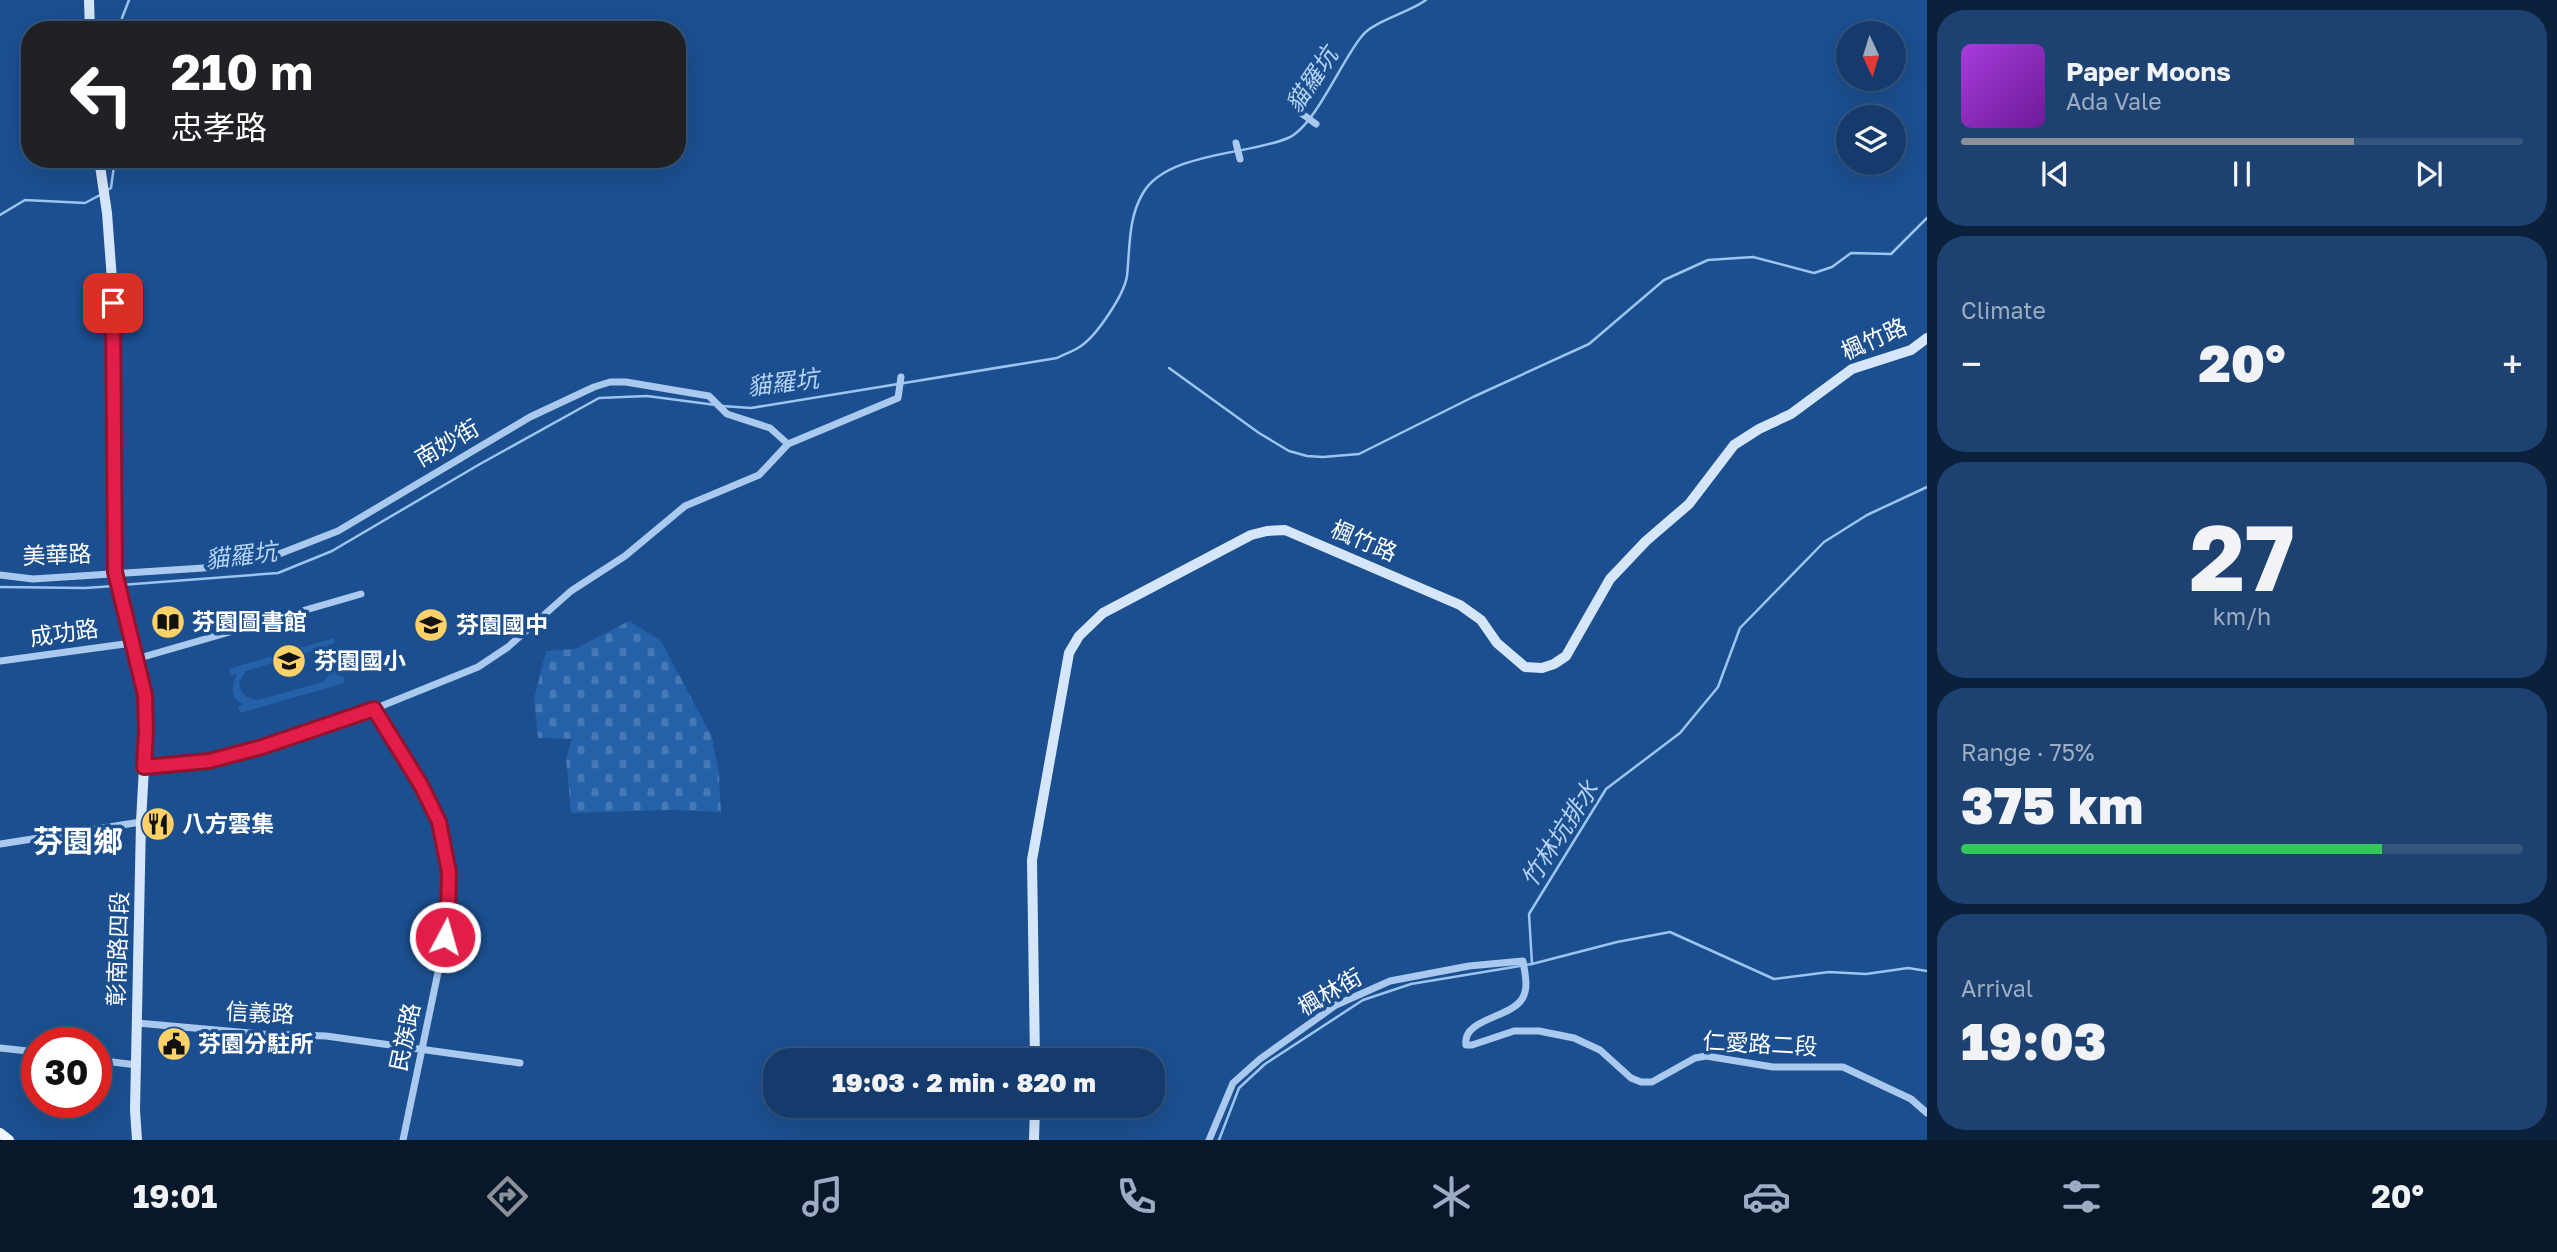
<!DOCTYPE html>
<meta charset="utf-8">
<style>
:root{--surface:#143b6b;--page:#1d4271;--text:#f1f3f6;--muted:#9dadc1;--line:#33557e;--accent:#8c9099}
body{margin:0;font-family:"Golos Text","Noto Sans TC",sans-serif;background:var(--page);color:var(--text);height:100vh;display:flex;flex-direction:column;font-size:26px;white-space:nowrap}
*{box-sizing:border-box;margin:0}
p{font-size:23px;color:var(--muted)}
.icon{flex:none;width:38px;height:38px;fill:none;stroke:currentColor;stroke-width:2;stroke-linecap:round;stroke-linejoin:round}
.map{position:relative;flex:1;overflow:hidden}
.details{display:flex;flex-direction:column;gap:10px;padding:10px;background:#0b203b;width:630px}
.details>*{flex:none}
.top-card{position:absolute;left:21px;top:21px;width:665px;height:147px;border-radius:28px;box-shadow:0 7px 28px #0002,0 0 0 2px var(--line);background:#202124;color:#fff;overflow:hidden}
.needle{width:46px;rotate:176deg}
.tools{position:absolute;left:1836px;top:21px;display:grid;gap:14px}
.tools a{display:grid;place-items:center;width:70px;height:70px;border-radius:50%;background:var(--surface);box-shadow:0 7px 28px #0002,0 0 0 2px var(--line);font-size:35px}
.speed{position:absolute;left:21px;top:1027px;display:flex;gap:14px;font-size:35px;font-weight:700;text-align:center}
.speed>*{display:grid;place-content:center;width:91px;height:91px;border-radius:50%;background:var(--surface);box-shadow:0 7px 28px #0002,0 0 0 2px var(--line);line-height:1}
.speed .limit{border:10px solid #d22;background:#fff;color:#111}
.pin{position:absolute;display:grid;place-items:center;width:60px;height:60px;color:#fff;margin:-30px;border-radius:14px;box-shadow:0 4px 10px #0006}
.me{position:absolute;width:77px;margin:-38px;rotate:6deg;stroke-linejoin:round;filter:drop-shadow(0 0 5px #0008)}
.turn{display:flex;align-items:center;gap:24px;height:147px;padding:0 35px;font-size:32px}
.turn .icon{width:91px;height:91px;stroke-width:2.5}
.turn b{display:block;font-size:49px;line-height:60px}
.big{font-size:52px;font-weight:800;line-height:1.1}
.details .tile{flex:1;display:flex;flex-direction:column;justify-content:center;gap:10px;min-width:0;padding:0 24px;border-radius:28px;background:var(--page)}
.details .dial{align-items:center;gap:0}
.dial b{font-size:91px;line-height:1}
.song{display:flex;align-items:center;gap:21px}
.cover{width:84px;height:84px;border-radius:10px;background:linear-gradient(135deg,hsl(280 70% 55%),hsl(280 70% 35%))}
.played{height:7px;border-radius:4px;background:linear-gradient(90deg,var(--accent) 70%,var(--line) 70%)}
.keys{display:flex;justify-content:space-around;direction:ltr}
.heat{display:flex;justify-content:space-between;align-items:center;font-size:38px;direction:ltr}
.charge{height:10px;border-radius:5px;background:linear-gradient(90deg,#34c759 75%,var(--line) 0)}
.trip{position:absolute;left:763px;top:1048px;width:402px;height:70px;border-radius:28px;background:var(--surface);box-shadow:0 7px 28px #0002,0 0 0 2px var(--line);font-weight:800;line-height:70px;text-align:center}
.dock{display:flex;height:112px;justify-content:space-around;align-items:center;background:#08182b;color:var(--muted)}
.dock .icon{width:49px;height:49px}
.dock .selected{color:var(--accent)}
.dock b{font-size:32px;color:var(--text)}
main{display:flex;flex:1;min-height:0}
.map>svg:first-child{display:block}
.cemetery{fill:url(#cemetery-stones)}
.pitch{fill:#2461a8;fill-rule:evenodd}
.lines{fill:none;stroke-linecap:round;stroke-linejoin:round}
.stream{stroke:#9cc4f0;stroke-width:2.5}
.street{stroke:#a9c9ee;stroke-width:7}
.secondary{stroke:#d6e6fa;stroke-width:10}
.primary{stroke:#f0f6ff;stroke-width:10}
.route-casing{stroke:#92132f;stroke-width:18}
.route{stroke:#e11d48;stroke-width:12}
.labels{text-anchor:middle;stroke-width:7;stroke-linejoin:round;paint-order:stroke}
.street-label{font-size:23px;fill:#fff;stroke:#1b4f8f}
.poi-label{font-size:23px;font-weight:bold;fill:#fff;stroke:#1b4f8f;text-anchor:start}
.water-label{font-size:24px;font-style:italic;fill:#b5d3f5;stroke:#1b4f8f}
.district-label{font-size:30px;font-weight:bold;fill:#fff;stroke:#1b4f8f}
</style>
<main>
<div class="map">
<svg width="1927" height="1140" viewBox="0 0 1927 1140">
<defs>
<pattern id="cemetery-stones" width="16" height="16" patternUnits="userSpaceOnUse" patternTransform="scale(1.75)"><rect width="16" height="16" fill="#2461a8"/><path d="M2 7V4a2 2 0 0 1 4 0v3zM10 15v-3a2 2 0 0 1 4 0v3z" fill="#4579b5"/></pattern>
</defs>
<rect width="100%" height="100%" fill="#1b4f8f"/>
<polygon class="cemetery" points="629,621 661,641 712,737 719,775 721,812 672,810 571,813 566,758 572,739 538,738 534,699 546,651 575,649"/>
<path class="pitch" d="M334,638L335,643L328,645L341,658L338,676H343L345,683L240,713L238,707L244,704C230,700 231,686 237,674L231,676L229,669ZM313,651L325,653L333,662L329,675L323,682L258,700C247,698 240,695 239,682L246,671Z"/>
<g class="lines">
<g class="stream">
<polyline points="122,30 122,18 129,0"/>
<polyline points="106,191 111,188 115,159"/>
<polyline points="0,215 25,200 85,203 100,195"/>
<polyline points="1169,368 1259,433 1289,451 1307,456 1323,457 1359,454 1473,397 1589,344 1664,280 1708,260 1753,257 1814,273 1832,267 1851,253 1891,254 1927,218"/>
<path d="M722,406L751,408L1057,358C1065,354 1074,351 1081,346C1097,335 1124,295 1127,276C1130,248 1128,218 1143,193C1167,152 1249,155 1288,138C1315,127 1342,59 1362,36C1372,22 1410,12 1426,0"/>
<polyline points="121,585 278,573 332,551 480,464 599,398 647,396 716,405"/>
<polyline points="0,587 85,588 114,586"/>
<polyline points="1532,964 1529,914 1606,789 1680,733 1718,687 1740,628 1824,542 1867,515 1927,487"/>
<polyline points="1219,1140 1239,1088 1265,1064 1363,1000 1411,984 1532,964 1617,942 1670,932 1774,979 1829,972 1866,974 1908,968 1927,971"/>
</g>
<g class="street">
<polyline points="1301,113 1316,124"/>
<polyline points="1236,143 1240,159"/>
<polyline points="0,575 33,579 219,567 274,556 338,531 530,417 594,387 610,382 626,382 709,396 727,414 770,428 788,444"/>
<polyline points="136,659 361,594"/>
<polyline points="0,661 132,643"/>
<polyline points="374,709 433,808 444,843 449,872 448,916 441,958 403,1140"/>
<polyline points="144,767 209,761 262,747 374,709 478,667 508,647 571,591 625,556 685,506 759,475 788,444 898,398 901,377"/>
<polyline points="0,844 141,822"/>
<polyline points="137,1023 263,1034 326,1036 520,1063"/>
<polyline points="0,1048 37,1052"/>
<polyline points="96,1060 137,1065"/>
<path d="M1209,1140L1233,1083L1260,1059L1336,1005L1390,981L1469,966L1523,961C1525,974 1529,988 1522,999C1510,1018 1462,1019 1466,1045H1472L1514,1031H1539L1574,1038L1600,1050L1631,1078L1641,1082H1652L1695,1058L1706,1056L1773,1067H1843L1911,1099L1927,1113"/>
</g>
<g class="secondary">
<polyline points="89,0 90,30"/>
<polyline points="99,159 107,213 112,280 115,572 145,695 146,731 141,822 135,1110 137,1140"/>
<polyline points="1035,1060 1032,860 1069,653 1079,636 1103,613 1251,535 1267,531 1285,530 1460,605 1481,620 1497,643 1525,667 1542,668 1554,664 1566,656 1610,579 1646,541 1689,504 1734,445 1759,429 1791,414 1852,369 1911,350 1927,338"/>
<polyline points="1034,1140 1035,1106"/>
</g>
<polyline class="primary" points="0,1133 9,1140"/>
</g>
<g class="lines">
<g class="route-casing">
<polyline id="route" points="113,303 115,572 145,695 146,731 144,767 209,761 262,747 374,709 421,785 439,822 449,872 448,916 445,937"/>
</g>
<use href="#route" class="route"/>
</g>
<defs>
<g id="library-disc" transform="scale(1.75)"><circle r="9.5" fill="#ffd166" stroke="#1b4f8f"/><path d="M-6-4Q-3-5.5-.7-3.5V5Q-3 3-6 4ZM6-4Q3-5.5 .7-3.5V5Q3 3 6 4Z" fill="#111"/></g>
<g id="school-disc" transform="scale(1.75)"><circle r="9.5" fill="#ffd166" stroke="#1b4f8f"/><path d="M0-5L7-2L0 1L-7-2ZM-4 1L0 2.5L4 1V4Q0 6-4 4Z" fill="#111"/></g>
<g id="restaurant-disc" transform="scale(1.75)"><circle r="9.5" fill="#ffd166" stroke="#1b4f8f"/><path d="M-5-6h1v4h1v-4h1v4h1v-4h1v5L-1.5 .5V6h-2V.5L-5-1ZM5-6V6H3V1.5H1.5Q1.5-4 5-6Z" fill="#111"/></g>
<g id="civic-disc" transform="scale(1.75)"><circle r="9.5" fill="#ffd166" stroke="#1b4f8f"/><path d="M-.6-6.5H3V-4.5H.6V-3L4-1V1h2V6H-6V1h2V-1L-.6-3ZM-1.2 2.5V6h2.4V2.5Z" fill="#111"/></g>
</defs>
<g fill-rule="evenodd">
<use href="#library-disc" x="168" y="622"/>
<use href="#school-disc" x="431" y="625"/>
<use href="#school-disc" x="289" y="661"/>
<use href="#restaurant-disc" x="158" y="824"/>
<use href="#civic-disc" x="174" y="1044"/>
</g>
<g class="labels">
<g class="street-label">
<text transform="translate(1874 339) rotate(-24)" y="8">楓竹路</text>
<text transform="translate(447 443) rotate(-30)" y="8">南妙街</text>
<text transform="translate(1364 541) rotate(23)" y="8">楓竹路</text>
<text transform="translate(57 555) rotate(-2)" y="8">美華路</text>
<text transform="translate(64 633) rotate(-8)" y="8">成功路</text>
<text transform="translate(118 949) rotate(-88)" y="8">彰南路四段</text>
<text transform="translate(1330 992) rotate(-30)" y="8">楓林街</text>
<text transform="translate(260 1013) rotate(3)" y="8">信義路</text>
<text transform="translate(405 1037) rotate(-78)" y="8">民族路</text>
<text transform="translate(1760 1044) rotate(3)" y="8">仁愛路二段</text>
</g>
<g class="poi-label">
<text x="192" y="630">芬園圖書館</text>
<text x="456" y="633">芬園國中</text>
<text x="314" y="669">芬園國小</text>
<text x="182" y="832">八方雲集</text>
<text x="198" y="1052">芬園分駐所</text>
</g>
<g class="water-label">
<text transform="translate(1312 80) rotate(-56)" y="8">貓羅坑</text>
<text transform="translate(783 383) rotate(-7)" y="8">貓羅坑</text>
<text transform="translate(241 556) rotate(-7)" y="8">貓羅坑</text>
<text transform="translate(1560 834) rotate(-57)" y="8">竹林坑排水</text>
</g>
<g class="district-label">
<text x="78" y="852">芬園鄉</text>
</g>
</g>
</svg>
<div class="tools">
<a><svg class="needle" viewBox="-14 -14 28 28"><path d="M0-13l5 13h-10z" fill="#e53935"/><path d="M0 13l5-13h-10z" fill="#9dadc1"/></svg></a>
<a><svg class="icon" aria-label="layers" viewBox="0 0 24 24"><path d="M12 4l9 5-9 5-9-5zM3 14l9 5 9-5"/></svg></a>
</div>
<div class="speed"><div class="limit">30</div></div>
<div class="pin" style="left:113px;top:303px;background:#d93025"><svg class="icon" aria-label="arrive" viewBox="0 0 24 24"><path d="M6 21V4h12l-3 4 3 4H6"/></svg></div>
<svg class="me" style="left:445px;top:937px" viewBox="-20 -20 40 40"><circle r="17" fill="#e11d48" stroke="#fff" stroke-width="3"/><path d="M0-11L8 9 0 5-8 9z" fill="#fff"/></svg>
<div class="trip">19:03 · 2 min · 820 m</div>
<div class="top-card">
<div class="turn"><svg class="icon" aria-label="left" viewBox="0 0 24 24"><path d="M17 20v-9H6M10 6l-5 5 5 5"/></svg><div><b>210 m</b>忠孝路</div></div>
</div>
</div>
<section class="details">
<div class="tile">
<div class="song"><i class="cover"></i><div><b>Paper Moons</b><p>Ada Vale</p></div></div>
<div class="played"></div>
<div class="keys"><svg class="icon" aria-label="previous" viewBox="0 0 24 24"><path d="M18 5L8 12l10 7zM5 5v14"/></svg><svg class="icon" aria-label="pause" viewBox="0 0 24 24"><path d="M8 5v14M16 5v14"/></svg><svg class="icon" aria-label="next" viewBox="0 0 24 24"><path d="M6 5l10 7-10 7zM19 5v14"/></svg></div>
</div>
<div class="tile"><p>Climate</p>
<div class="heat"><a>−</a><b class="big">20°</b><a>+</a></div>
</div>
<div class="tile dial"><b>27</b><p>km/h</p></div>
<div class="tile"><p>Range · 75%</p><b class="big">375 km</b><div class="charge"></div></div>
<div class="tile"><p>Arrival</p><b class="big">19:03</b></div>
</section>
</main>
<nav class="dock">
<b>19:01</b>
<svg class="icon selected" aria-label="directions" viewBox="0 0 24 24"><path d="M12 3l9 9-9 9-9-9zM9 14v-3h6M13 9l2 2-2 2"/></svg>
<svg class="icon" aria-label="music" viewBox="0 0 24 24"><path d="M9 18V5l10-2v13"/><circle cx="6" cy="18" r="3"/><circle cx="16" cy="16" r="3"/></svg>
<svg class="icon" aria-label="phone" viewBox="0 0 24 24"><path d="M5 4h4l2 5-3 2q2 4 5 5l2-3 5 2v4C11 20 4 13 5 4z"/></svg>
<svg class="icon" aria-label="climate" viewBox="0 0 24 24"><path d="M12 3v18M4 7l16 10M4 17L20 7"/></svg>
<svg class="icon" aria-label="car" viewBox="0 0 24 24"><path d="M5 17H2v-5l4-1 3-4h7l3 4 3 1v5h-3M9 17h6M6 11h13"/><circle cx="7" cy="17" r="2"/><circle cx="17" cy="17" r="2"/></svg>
<svg class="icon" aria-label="filters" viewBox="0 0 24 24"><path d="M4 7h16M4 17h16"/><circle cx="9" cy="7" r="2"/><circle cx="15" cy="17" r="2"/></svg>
<b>20°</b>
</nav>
